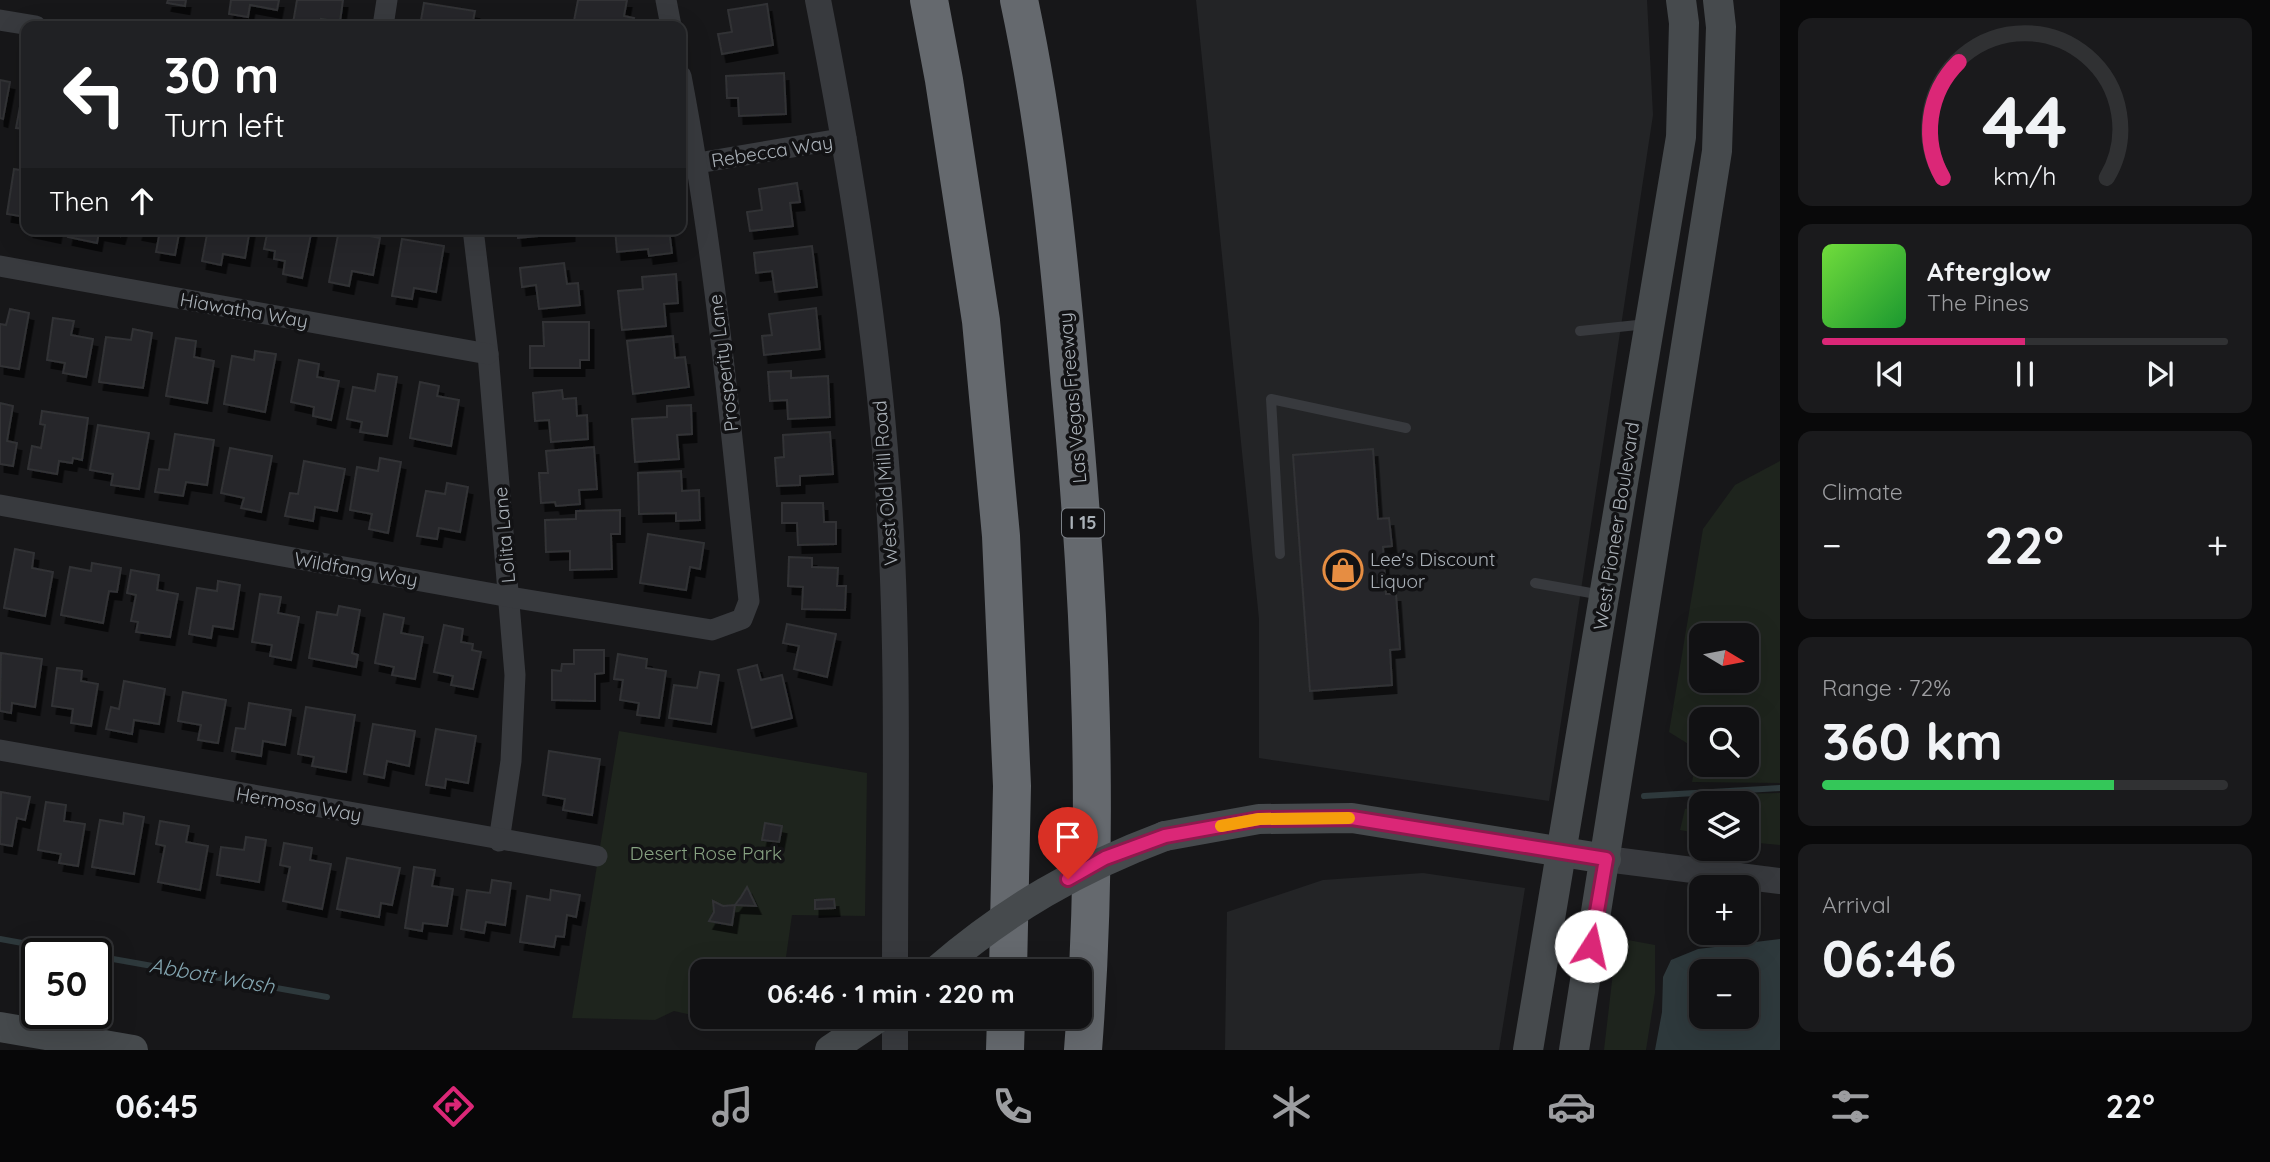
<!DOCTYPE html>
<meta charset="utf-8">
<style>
:root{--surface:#111113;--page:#1a1a1c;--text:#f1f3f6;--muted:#9c9da0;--line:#303133;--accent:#db2777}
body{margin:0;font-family:Quicksand,sans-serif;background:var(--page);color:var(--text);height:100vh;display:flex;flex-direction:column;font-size:26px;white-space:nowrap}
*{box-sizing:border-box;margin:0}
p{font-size:23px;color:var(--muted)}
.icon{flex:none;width:38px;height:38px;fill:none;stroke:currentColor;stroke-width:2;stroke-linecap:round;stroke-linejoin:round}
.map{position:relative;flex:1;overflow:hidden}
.drawer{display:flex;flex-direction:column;gap:18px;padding:18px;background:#09090a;width:490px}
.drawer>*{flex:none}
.top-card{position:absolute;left:21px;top:21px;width:665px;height:214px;border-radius:14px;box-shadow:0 7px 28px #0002,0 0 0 2px var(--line);background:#202124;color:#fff;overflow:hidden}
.needle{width:46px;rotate:100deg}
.fabs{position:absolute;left:1689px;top:623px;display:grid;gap:14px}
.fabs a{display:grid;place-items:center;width:70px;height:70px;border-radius:14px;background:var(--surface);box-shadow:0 7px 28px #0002,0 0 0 2px var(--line);font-size:35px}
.speed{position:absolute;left:21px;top:938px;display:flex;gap:14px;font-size:35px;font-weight:700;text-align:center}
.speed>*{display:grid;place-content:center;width:91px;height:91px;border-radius:50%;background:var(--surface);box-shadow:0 7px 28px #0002,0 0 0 2px var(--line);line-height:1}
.speed .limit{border:4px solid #111;border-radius:10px;background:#fff;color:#111}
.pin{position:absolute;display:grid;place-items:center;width:60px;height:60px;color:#fff;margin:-72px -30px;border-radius:50% 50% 50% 0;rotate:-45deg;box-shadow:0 0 7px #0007}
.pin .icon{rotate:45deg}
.me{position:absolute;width:77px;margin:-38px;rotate:10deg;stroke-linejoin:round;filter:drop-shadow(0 0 5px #0008)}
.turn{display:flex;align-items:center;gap:24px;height:147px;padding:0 28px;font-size:32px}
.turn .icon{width:91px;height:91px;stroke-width:2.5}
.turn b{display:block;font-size:49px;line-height:60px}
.then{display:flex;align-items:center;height:66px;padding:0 28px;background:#0003;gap:14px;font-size:26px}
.big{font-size:52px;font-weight:700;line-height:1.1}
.drawer .card{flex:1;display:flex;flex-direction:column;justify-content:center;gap:10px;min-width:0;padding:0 24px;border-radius:14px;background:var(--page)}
.drawer .dial{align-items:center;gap:0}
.dial svg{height:182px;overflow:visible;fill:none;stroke:var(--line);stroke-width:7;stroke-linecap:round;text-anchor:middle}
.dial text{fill:var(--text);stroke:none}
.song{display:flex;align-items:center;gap:21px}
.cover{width:84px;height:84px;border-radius:10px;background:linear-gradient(135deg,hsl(100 70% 55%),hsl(130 70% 35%))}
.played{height:7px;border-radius:4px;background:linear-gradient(90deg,var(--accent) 50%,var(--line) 50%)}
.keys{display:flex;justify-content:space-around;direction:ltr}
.heat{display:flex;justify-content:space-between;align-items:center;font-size:38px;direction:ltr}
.charge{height:10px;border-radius:5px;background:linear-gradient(90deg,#34c759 72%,var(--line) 0)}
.trip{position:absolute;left:690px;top:959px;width:402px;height:70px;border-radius:14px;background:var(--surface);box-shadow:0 7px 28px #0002,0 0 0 2px var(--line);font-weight:700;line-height:70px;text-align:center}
.menu{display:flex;height:112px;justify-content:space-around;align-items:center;background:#070708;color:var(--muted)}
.menu .icon{width:49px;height:49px}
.menu .on{color:var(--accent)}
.menu b{font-size:32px;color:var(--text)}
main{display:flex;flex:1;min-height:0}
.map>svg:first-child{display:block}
.built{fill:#232426}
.green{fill:#1e241d;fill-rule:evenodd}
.water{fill:#2e393c;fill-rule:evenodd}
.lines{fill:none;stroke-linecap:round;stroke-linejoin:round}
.stream{stroke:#2e393c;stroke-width:6}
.building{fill:#27282a;stroke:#313235;stroke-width:2;filter:url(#shadow)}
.service{stroke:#383a3e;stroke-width:10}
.minor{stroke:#383a3e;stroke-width:21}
.tertiary{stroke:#383a3e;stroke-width:26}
.secondary{stroke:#464a4d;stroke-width:30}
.motorway{stroke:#65696e;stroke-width:38}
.secondary-bridge{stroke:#464a4d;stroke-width:30}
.route-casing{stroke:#8e194d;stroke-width:18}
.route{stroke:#db2777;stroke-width:12}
.slow{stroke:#f59e0b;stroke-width:12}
.labels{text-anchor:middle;stroke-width:7;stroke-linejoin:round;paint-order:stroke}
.shield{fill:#121214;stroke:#7c8187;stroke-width:2}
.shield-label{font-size:18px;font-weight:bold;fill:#aab1b8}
.street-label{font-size:19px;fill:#aab1b8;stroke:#121214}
.poi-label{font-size:19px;fill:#aab1b8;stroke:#121214;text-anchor:start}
.park-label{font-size:19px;fill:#87a282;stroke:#121214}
.water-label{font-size:21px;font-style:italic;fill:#83a5b0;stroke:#121214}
</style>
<main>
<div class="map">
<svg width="1780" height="1050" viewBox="0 0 1780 1050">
<defs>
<filter id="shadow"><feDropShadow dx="4.5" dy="8" stdDeviation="0" flood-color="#0009"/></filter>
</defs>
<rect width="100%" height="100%" fill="#171719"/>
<g class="built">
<polygon points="1196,0 1647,0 1653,115 1549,801 1259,758 1259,619"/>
<polygon points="1423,873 1525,888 1499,1050 1225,1050 1227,912 1323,880"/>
</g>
<g class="green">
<path d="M1780,461V783L1692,782L1698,750L1669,732L1703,529L1735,485ZM1746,635V681H1701V635ZM1701,719H1746V765H1701Z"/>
<polygon points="619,731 867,773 865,916 792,915 784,971 702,971 702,1017 707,1017 705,1018 674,1011 655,1020 572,1018"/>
<polygon points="1780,793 1780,845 1747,842 1746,803 1703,803 1733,794"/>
<polygon points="1701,804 1701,834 1680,830 1685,809"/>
<polygon points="1617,938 1655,945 1655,993 1646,1050 1604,1050"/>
</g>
<path class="water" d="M1780,939V1050H1655L1662,1012L1663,977L1671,960L1698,949ZM1746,971V1017H1701V971Z"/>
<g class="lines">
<g class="stream">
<polyline points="1644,796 1780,788"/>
<polyline points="0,939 83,954"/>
<polyline points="96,956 327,997"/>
</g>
</g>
<g class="building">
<polygon points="168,0 186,0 185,6 167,3"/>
<polygon points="231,0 279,0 277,10 250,5 248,17 229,14"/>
<polygon points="297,0 343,0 340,22 321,19 320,26 293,23"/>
<polygon points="578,0 627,0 624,16 634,18 632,26 573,26"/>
<polygon points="424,3 475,11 472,26 420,26"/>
<polygon points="767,4 773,45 722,54 718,34 732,32 728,10"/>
<polygon points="784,73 786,114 739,116 738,98 727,98 726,76"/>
<polygon points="0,80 10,82 3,119 0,118"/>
<polygon points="24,85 26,86 26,129 16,128"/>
<polygon points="14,169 26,171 26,217 7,214"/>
<polygon points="797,183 800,202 790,203 793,226 750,231 747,212 762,210 759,189"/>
<polygon points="28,229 57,229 56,235"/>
<polygon points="70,229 122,229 120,236 99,232 97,243 68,237"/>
<polygon points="139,229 180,229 175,255 156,252 159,236 138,232"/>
<polygon points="208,229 250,229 245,258 223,254 221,265 202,261"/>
<polygon points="268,229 312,229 302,278 283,274 285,261 274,259 275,251 264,249"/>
<polygon points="517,229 570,229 570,233 518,238"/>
<polygon points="615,229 669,229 672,253 649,256 648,249 617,252"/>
<polygon points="339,230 380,238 373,275 352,271 349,286 329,282"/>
<polygon points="402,239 444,246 436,292 414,288 412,299 392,296"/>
<polygon points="812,246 817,287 775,292 772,271 756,273 754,253"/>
<polygon points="564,263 567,284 578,283 580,305 539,309 536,285 522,287 520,268"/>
<polygon points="676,274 678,303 664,304 666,326 622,330 618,291 643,289 642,277"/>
<polygon points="816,308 820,349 764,355 762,336 772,335 769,314"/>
<polygon points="10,309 29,313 19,369 0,366 0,324 6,325"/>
<polygon points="53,318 74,321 71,335 93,339 86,377 63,373 65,363 47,360"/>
<polygon points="543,322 589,322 589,360 580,360 580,368 530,368 530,346 544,346"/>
<polygon points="133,329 152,333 143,388 99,382 106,337 131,340"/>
<polygon points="673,336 675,358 685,357 689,387 633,394 627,341"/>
<polygon points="176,338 196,341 194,357 214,361 207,403 166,396"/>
<polygon points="255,351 276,354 265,412 224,404 232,356 254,360"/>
<polygon points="299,360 319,364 317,377 339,381 331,420 313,416 314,407 291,402"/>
<polygon points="791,371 791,378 828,376 830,417 788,419 787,400 770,401 768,372"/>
<polygon points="378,374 397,377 387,436 360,432 362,422 347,419 353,387 375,391"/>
<polygon points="420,382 439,386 437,396 459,400 451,446 410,438"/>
<polygon points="562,390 563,399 576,398 577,416 587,415 588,439 551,442 549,420 535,421 533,393"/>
<polygon points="0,403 13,406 7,441 17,443 13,466 0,464"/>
<polygon points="691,405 692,434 677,435 679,459 635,462 632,419 667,417 667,406"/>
<polygon points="42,411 88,418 82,460 73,458 72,463 59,461 57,474 28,469 32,446 41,448 45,425 40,424"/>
<polygon points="98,425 149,433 139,489 111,485 113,474 90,470"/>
<polygon points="830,432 833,474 800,476 800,485 777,486 775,458 784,457 783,435"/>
<polygon points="175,434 214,440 207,485 186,482 183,496 155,492 159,469 169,470"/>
<polygon points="594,447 597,489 579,490 580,504 556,506 555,502 541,503 539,473 548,473 546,451"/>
<polygon points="230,448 272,456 261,512 241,508 244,498 221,493"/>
<polygon points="1373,449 1378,519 1389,518 1392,546 1383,547 1386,594 1396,594 1400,649 1390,650 1392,685 1310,691 1293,455"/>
<polygon points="380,458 401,462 388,533 369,529 372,514 350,510 357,467 378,471"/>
<polygon points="304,461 345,469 337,511 315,507 313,521 285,516 290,493 298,494"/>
<polygon points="681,471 682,491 699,490 700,520 676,521 676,513 639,514 638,473"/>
<polygon points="447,483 468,487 460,532 439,528 437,539 417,536 426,491 445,494"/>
<polygon points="782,503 823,503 824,522 836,522 836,544 798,545 797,523 782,523"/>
<polygon points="620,510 620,534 611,534 612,569 570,570 570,551 546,552 545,520 576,519 576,511"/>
<polygon points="648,534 704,543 700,569 690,567 686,590 640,583"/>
<polygon points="15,549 34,553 32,568 53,572 45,616 4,608"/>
<polygon points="789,557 812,558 812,567 838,568 837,586 846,586 845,610 802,609 803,587 788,586"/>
<polygon points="92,563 121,568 117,592 109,591 103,623 61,615 70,567 91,571"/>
<polygon points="131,570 159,575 157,590 178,594 170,637 136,632 138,622 131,621 136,595 127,593"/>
<polygon points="218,581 240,585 233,629 213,626 211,638 189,634 197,588 217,591"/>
<polygon points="260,594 281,597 278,613 299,617 291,660 270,656 272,645 252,642"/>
<polygon points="339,606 360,610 352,653 358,655 356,667 309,658 317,612 337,615"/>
<polygon points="384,614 404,618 401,633 423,637 415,679 392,675 394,667 375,663"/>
<polygon points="787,624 836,634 827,677 794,669 799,646 783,643"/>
<polygon points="444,625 463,629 461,642 473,644 472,650 481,652 473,689 451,685 453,676 434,672"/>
<polygon points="574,650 604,650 604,673 595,674 595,701 552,700 552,670 561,671 562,664 574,664"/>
<polygon points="1,653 42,659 35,707 12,703 11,713 0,711"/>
<polygon points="618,654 647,659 646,668 666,671 659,718 637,715 639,703 620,700 623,680 614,679"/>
<polygon points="757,665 761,680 782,675 792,718 752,728 738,670"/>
<polygon points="57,668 82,671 81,681 98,684 91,726 71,723 73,709 52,706"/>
<polygon points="700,672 719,675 711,724 669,718 674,685 697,688"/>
<polygon points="124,681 165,689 159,724 134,720 132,734 106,729 111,707 119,709"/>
<polygon points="183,692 226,700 218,743 198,740 201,725 178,721"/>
<polygon points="249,703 291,710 285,745 263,741 261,756 232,751 236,728 245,729"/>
<polygon points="306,707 355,715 346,772 312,766 314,757 298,754"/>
<polygon points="373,724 415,731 409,766 387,761 384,778 364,774"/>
<polygon points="436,729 476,736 468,783 446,779 445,788 426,785"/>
<polygon points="549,751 600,759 592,815 563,810 565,799 543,795"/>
<polygon points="1,792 30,797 25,820 17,818 12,846 0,844"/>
<polygon points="46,802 66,805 64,821 85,824 78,866 59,863 61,854 38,850"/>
<polygon points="124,813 144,817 134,874 92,867 100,820 123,824"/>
<polygon points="160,821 189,826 186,842 208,846 200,890 158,882 165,846 156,844"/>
<polygon points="765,823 782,826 779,842 762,840"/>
<polygon points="246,837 266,840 259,882 217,875 221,847 244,850"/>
<polygon points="284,843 312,848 310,860 331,864 322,909 283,901 290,867 280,865"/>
<polygon points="347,858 400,868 392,905 381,903 379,917 337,909"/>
<polygon points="414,867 435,870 432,886 453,889 447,926 423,923 422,931 405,928"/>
<polygon points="492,880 511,883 505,925 486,922 484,933 461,929 467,890 490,893"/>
<polygon points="747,887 756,906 735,905 741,897"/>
<polygon points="551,890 580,895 576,917 567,915 564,937 556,936 554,947 520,942 527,896 550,900"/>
<polygon points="834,899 835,908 815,909 815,900"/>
<polygon points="713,901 723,906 735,905 732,925 709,921 714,912"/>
</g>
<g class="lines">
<g class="service">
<polyline points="1580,331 1647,324"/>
<polyline points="1280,554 1271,399 1406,428"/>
<polyline points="1535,583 1602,595"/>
</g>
<g class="minor">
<polyline points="666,0 671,26"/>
<polyline points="0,20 36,26"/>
<polyline points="383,26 387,0"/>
<polyline points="698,163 846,138"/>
<polyline points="473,229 488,354 515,675 511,761 499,841"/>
<polyline points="0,266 488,354"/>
<path d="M0,505L510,597L712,630L742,619L749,601C731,425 714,249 681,76"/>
<polyline points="0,750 597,856"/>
</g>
<g class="tertiary">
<path d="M818,0C849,157 875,315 887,475C900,640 895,806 895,971"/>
<polyline points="1606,859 1780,881"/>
<polyline points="895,1017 895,1050"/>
</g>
<g class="secondary">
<polyline points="1165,836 1259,819 1352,818 1606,859"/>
<polyline points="0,1027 133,1050"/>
<polyline points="830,1050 879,1017"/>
<polyline points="1528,1050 1681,137 1684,23 1681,0"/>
<polyline points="1574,1050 1717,151 1721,27 1718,0"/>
</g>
<g class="motorway">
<polyline points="929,0 944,80 981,321 1001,536 1012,786 1008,971"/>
<path d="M1019,0C1046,126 1059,255 1070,383C1091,605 1100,828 1083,1050"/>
<polyline points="1005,1050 1006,1017"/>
</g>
<path class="secondary-bridge" d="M936,971C1006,910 1079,868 1165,836"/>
</g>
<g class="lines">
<g class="route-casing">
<polyline id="route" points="1068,879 1105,858 1165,836 1259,819 1352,818 1606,859 1591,946"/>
</g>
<use href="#route" class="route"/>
<polyline class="slow" points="1221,826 1259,819 1349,818"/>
</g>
<defs>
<g id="shop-ring" transform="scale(2.0125)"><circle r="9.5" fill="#121214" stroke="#e68d42" stroke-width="1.5"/><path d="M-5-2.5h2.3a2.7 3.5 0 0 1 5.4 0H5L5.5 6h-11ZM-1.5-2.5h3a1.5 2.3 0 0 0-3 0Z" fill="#e68d42"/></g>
</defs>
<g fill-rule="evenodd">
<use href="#shop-ring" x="1343" y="570"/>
</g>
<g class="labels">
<rect class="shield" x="1062" y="508.5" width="42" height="29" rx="5"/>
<g class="shield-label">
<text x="1083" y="529">I 15</text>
</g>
<g class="street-label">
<text transform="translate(772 151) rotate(-9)" y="7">Rebecca Way</text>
<text transform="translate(244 310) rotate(10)" y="7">Hiawatha Way</text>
<text transform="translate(723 363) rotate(-97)" y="7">Prosperity Lane</text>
<text transform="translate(1072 398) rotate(-95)" y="7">Las Vegas Freeway</text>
<text transform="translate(885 483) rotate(-94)" y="7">West Old Mill Road</text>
<text transform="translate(1616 526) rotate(-81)" y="7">West Pioneer Boulevard</text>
<text transform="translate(504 535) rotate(-95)" y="7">Lolita Lane</text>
<text transform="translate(356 569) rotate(10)" y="7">Wildfang Way</text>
<text transform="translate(299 804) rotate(10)" y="7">Hermosa Way</text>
</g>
<g class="poi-label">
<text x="1370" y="566">Lee's Discount<tspan x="1370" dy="22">Liquor</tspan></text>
</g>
<g class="park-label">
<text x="706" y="860">Desert Rose Park</text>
</g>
<g class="water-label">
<text transform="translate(212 976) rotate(10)" y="7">Abbott Wash</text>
</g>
</g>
</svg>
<div class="fabs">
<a><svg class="needle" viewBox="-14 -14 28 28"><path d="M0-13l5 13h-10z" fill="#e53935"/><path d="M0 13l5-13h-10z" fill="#9c9da0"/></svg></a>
<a><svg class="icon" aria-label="search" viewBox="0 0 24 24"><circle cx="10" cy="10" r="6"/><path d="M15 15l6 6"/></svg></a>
<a><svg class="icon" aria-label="layers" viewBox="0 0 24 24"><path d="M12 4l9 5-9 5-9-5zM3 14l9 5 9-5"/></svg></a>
<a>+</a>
<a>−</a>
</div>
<div class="speed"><div class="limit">50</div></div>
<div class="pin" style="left:1068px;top:879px;background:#d93025"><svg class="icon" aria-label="arrive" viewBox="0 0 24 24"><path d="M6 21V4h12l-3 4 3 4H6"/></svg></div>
<svg class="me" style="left:1591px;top:946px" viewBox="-20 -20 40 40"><circle r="19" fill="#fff"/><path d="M0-13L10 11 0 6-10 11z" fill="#db2777"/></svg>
<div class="trip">06:46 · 1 min · 220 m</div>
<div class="top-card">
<div class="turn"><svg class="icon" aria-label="left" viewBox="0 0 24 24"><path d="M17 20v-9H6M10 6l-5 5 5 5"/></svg><div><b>30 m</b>Turn left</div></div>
<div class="then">Then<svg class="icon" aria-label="ahead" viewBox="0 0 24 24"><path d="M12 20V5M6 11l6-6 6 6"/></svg></div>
</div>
</div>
<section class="drawer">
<div class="card dial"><svg viewBox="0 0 100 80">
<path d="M14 69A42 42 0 1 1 86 69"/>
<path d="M14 69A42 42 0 0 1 21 18" stroke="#db2777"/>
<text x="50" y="56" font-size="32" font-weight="700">44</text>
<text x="50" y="72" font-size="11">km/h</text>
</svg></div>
<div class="card">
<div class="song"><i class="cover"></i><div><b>Afterglow</b><p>The Pines</p></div></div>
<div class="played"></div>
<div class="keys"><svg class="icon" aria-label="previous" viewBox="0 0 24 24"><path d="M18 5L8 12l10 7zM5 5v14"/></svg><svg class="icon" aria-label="pause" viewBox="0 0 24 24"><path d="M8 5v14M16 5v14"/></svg><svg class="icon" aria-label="next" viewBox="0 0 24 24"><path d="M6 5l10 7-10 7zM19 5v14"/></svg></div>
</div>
<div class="card"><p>Climate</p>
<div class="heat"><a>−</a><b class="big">22°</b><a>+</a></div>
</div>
<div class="card"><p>Range · 72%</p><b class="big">360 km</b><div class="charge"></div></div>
<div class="card"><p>Arrival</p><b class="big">06:46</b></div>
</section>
</main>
<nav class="menu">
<b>06:45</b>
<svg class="icon on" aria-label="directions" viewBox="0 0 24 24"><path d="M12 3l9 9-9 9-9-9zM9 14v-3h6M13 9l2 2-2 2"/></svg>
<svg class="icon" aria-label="music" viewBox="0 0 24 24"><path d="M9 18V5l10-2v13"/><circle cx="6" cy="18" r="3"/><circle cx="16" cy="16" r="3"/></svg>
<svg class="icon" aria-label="phone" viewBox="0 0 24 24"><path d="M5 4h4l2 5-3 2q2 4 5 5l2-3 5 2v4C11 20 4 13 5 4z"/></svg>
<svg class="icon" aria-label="climate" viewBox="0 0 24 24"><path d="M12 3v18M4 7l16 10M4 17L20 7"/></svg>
<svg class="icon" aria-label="car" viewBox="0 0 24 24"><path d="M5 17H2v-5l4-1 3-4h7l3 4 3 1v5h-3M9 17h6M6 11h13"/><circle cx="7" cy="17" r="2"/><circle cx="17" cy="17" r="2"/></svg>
<svg class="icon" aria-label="filters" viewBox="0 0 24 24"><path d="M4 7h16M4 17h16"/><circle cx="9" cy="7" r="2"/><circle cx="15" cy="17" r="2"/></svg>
<b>22°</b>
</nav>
